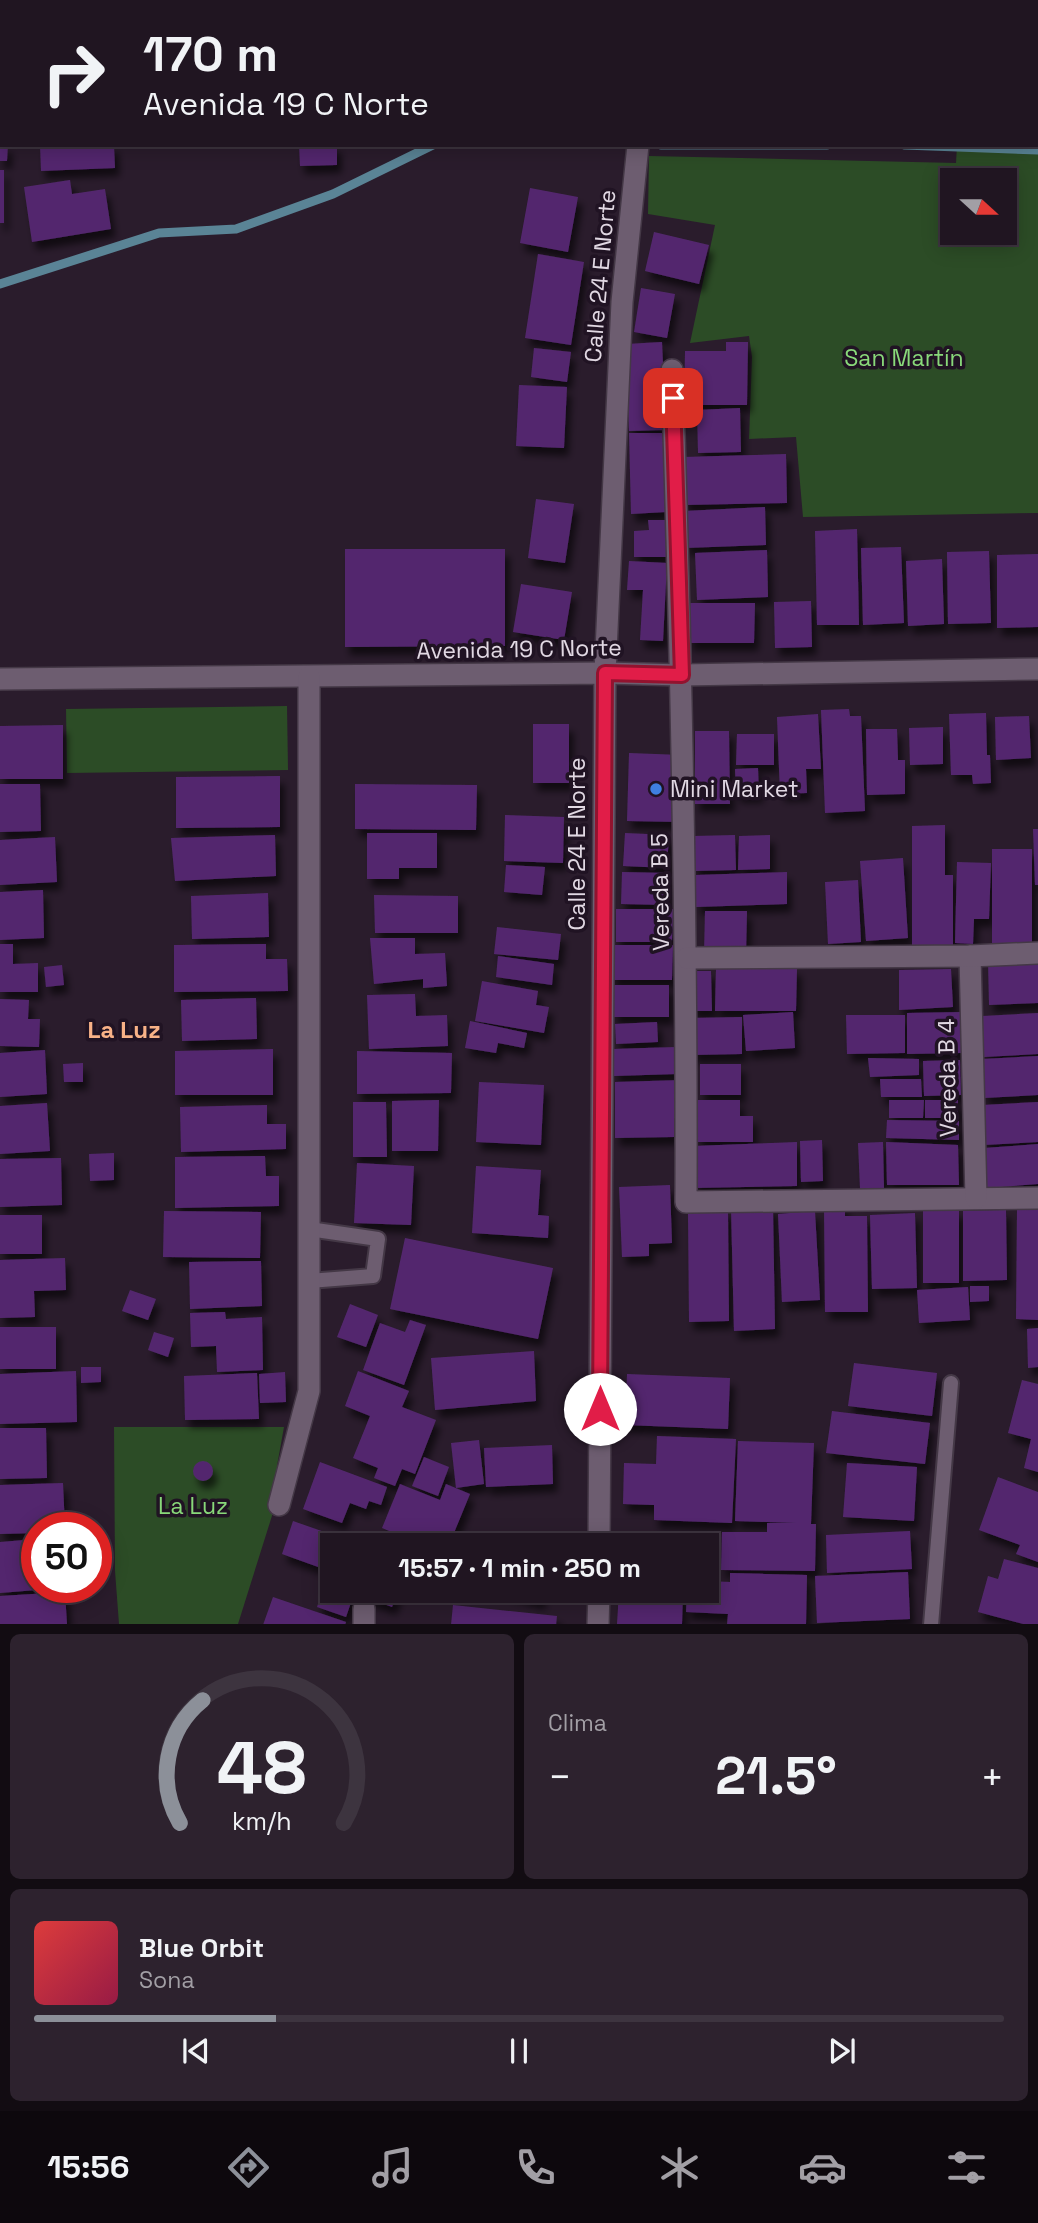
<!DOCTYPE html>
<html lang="es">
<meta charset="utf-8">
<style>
:root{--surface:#201521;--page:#2d222e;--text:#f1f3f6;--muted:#a29fa5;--line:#3d343f;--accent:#8c9099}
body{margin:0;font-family:"Space Grotesk",sans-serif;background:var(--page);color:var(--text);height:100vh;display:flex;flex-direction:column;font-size:26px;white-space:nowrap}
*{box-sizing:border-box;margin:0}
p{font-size:23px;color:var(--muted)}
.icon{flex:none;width:38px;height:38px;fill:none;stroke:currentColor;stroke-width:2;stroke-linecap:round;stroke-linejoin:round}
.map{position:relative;height:1624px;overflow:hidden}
.drawer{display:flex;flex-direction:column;gap:10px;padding:10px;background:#120c12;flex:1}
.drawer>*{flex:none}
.guide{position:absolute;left:0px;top:0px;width:1040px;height:147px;box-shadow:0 4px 18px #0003,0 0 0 2px var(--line);background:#201521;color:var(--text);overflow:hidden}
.needle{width:46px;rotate:111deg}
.controls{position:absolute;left:940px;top:168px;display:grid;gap:14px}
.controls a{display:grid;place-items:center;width:77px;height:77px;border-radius:0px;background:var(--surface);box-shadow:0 4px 18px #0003,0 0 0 2px var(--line);font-size:35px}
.speed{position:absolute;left:21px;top:1512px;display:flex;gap:14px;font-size:35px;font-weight:700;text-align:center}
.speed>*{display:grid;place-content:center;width:91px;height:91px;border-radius:50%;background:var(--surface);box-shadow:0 4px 18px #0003,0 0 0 2px var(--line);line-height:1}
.speed .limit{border:10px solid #d22;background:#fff;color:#111}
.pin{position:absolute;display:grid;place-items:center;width:60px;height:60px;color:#fff;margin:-30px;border-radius:14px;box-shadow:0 4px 10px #0006}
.me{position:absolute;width:77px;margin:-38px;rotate:0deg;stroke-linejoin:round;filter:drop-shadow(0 0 5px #0008)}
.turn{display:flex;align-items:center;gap:24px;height:147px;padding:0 28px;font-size:32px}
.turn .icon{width:91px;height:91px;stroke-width:2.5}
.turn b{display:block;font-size:49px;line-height:60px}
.big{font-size:52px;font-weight:600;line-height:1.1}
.drawer .widget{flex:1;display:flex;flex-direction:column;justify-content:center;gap:10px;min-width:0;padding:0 24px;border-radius:10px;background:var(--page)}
.drawer .dial{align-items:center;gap:0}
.dial svg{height:182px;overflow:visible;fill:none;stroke:var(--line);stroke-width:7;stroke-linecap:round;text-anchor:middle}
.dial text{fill:var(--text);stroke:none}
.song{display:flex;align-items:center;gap:21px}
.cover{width:84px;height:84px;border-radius:10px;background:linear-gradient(135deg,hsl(0 70% 55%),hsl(340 70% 35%))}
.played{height:7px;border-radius:4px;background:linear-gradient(90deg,var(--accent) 25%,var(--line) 25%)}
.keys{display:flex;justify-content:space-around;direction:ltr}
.heat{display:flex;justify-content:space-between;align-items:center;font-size:38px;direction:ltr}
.drawer .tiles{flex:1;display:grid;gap:10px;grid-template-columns:1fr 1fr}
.widget:last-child{grid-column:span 2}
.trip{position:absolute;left:320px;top:1533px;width:399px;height:70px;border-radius:0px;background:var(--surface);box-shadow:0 4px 18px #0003,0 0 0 2px var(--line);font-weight:600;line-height:70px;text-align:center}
.dock{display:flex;height:112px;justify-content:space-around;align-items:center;background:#0d080d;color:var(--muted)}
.dock .icon{width:49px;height:49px}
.dock .current{color:var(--accent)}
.dock b{font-size:32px;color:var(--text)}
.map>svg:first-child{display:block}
.green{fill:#2c4c26;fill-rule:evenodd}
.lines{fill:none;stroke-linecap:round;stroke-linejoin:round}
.stream{stroke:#5a8496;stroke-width:9}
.building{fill:#53286e;filter:url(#shadow)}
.lane-casing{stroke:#443846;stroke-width:18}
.street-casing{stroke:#443846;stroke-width:24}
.secondary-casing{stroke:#443846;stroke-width:24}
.path{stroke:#8a7f8c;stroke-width:4.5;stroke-dasharray:3.5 3.5;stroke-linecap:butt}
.lane{stroke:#6d5d70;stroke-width:14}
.street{stroke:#6d5d70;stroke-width:21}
.secondary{stroke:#6d5d70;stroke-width:21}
.route-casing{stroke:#92132f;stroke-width:18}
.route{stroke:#e11d48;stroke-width:12}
.shop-dot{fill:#3f7fe0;stroke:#201323;stroke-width:2.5}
.labels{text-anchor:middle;stroke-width:7;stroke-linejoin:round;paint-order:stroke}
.street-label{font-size:23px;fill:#e1d8e3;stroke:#201323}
.park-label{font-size:23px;fill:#89d97a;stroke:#201323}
.poi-label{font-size:23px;fill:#e1d8e3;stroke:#201323;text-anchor:start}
.neighbourhood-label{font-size:24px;font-weight:bold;fill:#f8b287;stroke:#201323}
</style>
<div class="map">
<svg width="1038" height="1625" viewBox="0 0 1038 1625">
<defs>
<filter id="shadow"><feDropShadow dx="4.5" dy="8" stdDeviation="3.5" flood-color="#0009"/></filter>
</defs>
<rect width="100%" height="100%" fill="#2a1c2c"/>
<g class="green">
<path d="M1038,120V513L803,517L796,437L749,439L752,357L749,336L690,343L715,225L648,214L649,156L956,163L957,145H1038ZM952,180H1004V233H952Z"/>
<polygon points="287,706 288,770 67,773 66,709"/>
<polygon points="114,1427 284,1427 277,1466 287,1468 238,1624 119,1624 115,1571"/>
</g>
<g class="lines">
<g class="stream">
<polyline points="661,145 827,145"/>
<polyline points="904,145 1038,150"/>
<polyline points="0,284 159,233 236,229 333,194 433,145"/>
</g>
</g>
<g class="building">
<polygon points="0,145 8,145 7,161 0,161"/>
<polygon points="40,145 114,145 115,168 41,171"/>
<polygon points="299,145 337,145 337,165 300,166"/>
<rect x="0" y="170" width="4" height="53"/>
<polygon points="70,180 72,194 105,189 111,229 32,242 24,187"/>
<polygon points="530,188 578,197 568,252 520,243"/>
<polygon points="654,232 709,245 699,284 645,271"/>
<polygon points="538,254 584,262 571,345 525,338"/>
<polygon points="641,288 675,294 667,338 634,332"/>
<polygon points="662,342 666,430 629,431 626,344"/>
<polygon points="726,342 748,342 747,405 684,405 685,351 726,351"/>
<polygon points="534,348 571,352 567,382 531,377"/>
<polygon points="519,385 567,387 564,448 516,446"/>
<polygon points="740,408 741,452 698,453 697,410"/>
<polygon points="629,433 665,433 666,512 631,514"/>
<polygon points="786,454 787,503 684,505 683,457"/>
<polygon points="536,499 574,504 565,563 528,558"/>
<polygon points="765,507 766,545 685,548 684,511"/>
<polygon points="648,520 666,520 666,557 634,557 634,531 649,530"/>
<polygon points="857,529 859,625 817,625 815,531"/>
<polygon points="901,547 904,623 863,625 861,548"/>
<polygon points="345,549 505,549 505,646 345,647"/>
<polygon points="767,550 768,597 697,600 695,553"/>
<polygon points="989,551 991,623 948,624 947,552"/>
<polygon points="1038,554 1038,627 997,628 997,555"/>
<polygon points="942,559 944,624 908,626 906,561"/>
<polygon points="629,561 667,563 663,641 640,640 643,590 627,590"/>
<polygon points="521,584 572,592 564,640 513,632"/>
<polygon points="811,601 812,647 775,648 774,602"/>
<polygon points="689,603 755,603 754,643 688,643"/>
<polygon points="849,709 850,716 861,716 865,811 825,813 821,710"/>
<polygon points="986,713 987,755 990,755 991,783 973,784 972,775 951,775 949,714"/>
<polygon points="818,714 821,769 806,769 807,793 780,794 777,717"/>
<polygon points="1029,716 1031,758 996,760 995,717"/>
<rect x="533" y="724" width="36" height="59"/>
<polygon points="63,725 63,779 0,779 0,726"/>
<polygon points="943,727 943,764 910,765 909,728"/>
<polygon points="866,729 897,729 898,760 905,760 905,794 867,795"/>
<polygon points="695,731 729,731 730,804 695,804"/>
<polygon points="737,734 774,734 774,765 736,765"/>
<polygon points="629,753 682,755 681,822 627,821"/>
<polygon points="758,768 759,795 736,795 735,769"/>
<polygon points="280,776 280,827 176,828 176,777"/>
<polygon points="0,784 40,784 41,831 0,832"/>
<polygon points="355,784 477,785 476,830 355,829"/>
<polygon points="505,815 564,817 563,863 504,861"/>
<polygon points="945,825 945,875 953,875 953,945 912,945 912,826"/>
<polygon points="1033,829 1038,829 1038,885 1035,885"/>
<polygon points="367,833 437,833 437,868 399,868 399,879 367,879"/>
<polygon points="625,833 669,835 667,868 623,866"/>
<polygon points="275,835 276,876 175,881 171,838"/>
<polygon points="735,835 736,870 694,871 693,836"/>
<polygon points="770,835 770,869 738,870 739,836"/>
<polygon points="55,837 57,882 0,885 0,840"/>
<rect x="992" y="849" width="40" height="94"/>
<polygon points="903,858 908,938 866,941 860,861"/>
<polygon points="957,862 991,863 989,919 974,919 973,944 955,943"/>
<polygon points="506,865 545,867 542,895 504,892"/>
<polygon points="622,872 667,873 667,905 621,904"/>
<polygon points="787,872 787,904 696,907 696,875"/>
<polygon points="858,880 861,942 828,944 825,882"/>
<polygon points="43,890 44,938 0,940 0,892"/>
<polygon points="268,893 269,937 192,939 191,896"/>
<polygon points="374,895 458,896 458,933 375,933"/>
<polygon points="616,909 673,909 672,942 616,942"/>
<polygon points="705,911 747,911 746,954 704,954"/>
<polygon points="497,927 561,934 558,960 494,954"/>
<polygon points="370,938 415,938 415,954 445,953 447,986 423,988 423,979 374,984"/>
<polygon points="0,944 13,944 13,964 38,963 38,992 0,992"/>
<polygon points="266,944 266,959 287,959 288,991 174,992 174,945"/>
<polygon points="611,945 673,945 672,980 611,980"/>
<polygon points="498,956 554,964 552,985 496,977"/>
<polygon points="1038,960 1038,1003 989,1005 988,961"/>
<polygon points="62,965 64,985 46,987 44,967"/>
<polygon points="716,967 797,968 796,1011 715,1011"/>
<polygon points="951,969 953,1007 899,1010 899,970"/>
<polygon points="691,971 711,971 712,1011 691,1011"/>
<polygon points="482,981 538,991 536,1005 549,1007 544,1033 475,1021"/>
<rect x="613" y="985" width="56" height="32"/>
<polygon points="415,994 416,1016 447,1015 448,1046 369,1049 367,995"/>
<polygon points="256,998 257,1039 182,1041 181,1000"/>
<polygon points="0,999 29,1000 28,1019 40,1019 39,1047 0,1046"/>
<polygon points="793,1012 795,1048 746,1051 743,1015"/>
<polygon points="962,1012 961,1053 907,1054 907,1013"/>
<polygon points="1038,1013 1038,1054 984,1057 982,1016"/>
<polygon points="846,1015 905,1015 905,1053 847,1054"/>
<polygon points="742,1017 742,1054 692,1055 691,1018"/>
<polygon points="470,1021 527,1033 524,1048 498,1043 496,1053 465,1048"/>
<polygon points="657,1022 658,1042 616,1044 615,1024"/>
<polygon points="676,1047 677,1074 614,1076 613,1049"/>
<polygon points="273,1049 273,1095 175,1095 175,1051"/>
<polygon points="45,1050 47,1094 0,1097 0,1053"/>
<polygon points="357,1051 452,1053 451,1093 357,1094"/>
<polygon points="1038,1056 1038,1095 984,1098 982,1059"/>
<polygon points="868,1058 919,1059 919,1075 870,1077"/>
<polygon points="960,1060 961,1095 924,1096 923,1061"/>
<polygon points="83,1063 83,1082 64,1082 63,1064"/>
<rect x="700" y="1064" width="41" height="31"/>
<polygon points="880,1079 921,1079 922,1097 881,1097"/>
<polygon points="683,1080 683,1117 674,1118 674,1137 615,1138 615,1082"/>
<polygon points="479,1082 544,1085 541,1145 476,1142"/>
<polygon points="439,1100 438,1151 392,1151 392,1101"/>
<polygon points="697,1100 740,1100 740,1116 753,1116 753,1142 697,1142"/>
<polygon points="889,1100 924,1100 923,1118 889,1118"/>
<rect x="925" y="1100" width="33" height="18"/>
<polygon points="353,1102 386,1102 387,1157 353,1157"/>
<polygon points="1038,1102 1038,1142 984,1145 982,1105"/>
<polygon points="47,1103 50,1151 0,1154 0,1106"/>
<polygon points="267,1105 267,1124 286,1124 286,1149 181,1152 180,1107"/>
<polygon points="887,1120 959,1121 959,1140 886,1138"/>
<polygon points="822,1140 823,1181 801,1182 800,1141"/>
<polygon points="797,1142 797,1186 694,1188 693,1146"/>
<polygon points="883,1142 884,1188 860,1189 858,1143"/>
<polygon points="886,1142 958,1145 959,1185 887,1185"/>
<polygon points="1038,1144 1038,1184 987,1188 984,1148"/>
<polygon points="114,1153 114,1180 90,1181 89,1154"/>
<polygon points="265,1156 266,1176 279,1176 279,1206 175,1208 175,1157"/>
<polygon points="61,1158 62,1205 0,1207 0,1159"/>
<polygon points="357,1163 414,1166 411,1225 354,1223"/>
<polygon points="476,1166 541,1170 538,1215 549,1216 548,1238 472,1233"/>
<polygon points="670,1185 672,1243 649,1244 649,1256 622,1257 619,1187"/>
<polygon points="845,1205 845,1216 867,1216 868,1312 825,1312 824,1206"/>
<polygon points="773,1207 775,1329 734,1331 731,1208"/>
<polygon points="1017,1209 1038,1209 1038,1320 1016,1319"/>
<rect x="923" y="1210" width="36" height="73"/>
<polygon points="1006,1210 1007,1280 963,1281 963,1211"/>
<polygon points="164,1211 261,1212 260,1258 163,1257"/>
<polygon points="728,1211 729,1321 689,1322 688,1212"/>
<polygon points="815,1211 820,1300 782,1302 778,1214"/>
<polygon points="915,1213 917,1288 872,1289 870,1215"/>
<rect x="0" y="1215" width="42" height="39"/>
<polygon points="405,1238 553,1268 538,1339 390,1309"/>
<polygon points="65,1258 66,1290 34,1291 35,1317 0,1318 0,1260"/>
<polygon points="261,1261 262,1306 190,1309 189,1262"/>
<polygon points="970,1286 989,1286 989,1301 970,1302"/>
<polygon points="968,1287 970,1320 919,1323 917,1290"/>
<polygon points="130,1290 156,1299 148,1320 122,1311"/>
<polygon points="350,1304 378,1315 366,1347 337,1337"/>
<polygon points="225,1312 226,1319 262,1317 263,1370 217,1372 216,1346 191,1347 190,1313"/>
<polygon points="410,1320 426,1325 404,1385 363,1370 380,1323 405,1332"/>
<rect x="0" y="1327" width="56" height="42"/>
<polygon points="1038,1328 1038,1367 1028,1368 1027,1329"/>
<polygon points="154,1332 174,1338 168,1357 148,1350"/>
<polygon points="534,1351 536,1401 435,1410 431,1358"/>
<polygon points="854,1363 937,1373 932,1416 848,1406"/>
<polygon points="81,1367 101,1367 101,1382 81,1383"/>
<polygon points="76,1371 77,1422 0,1424 0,1374"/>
<polygon points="358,1371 409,1391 402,1407 436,1420 415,1474 402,1469 395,1486 374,1478 378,1468 353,1458 370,1416 345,1406"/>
<polygon points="285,1372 286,1402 260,1403 259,1374"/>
<polygon points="257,1373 259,1419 185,1420 184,1376"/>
<polygon points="627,1374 730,1378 728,1429 625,1425"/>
<polygon points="1022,1380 1038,1384 1038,1472 1024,1468 1031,1439 1008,1433"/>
<polygon points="832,1411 930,1423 925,1464 826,1453"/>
<polygon points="0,1428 46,1428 47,1478 0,1479"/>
<polygon points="657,1436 736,1439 732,1523 654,1520 654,1505 623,1504 624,1463 656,1464"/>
<polygon points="479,1440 484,1484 456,1488 451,1443"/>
<polygon points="738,1441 814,1443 811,1524 816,1524 815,1571 721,1570 722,1532 767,1532 767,1523 796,1523 735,1521"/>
<polygon points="552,1445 553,1484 486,1487 484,1448"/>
<polygon points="424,1457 449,1467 438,1496 412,1486"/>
<circle cx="203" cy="1471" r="10"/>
<polygon points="320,1462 387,1487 381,1505 369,1501 366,1509 350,1503 342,1523 303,1509"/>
<polygon points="847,1463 917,1467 914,1521 843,1517"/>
<polygon points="998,1477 1038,1492 1038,1562 1016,1554 1020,1545 979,1530"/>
<polygon points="63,1483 65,1528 37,1528 37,1533 0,1534 0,1485"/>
<polygon points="400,1484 440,1500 446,1484 470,1494 449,1545 423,1545 382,1528"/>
<polygon points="293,1521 353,1542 352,1545 332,1545 332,1572 282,1554"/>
<polygon points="910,1531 912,1569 827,1573 826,1535"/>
<polygon points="37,1539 37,1587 49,1587 49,1589 0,1593 0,1542"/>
<polygon points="686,1540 686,1545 632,1545 632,1541"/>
<polygon points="1004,1559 1038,1568 1038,1625 1027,1625 978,1612 988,1576 998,1579"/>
<polygon points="908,1572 910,1619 817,1623 815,1576"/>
<polygon points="730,1573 807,1575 806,1625 727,1625 728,1614 686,1612 687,1591 707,1591 707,1581 730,1582"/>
<polygon points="328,1575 332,1576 332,1591 355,1591 346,1617 317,1607"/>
<polygon points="367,1591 398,1591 392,1607 365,1597"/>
<polygon points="503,1591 543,1591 540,1602"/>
<polygon points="619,1591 683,1591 682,1625 617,1624"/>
<polygon points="65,1592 67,1624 0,1625 0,1596"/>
<polygon points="273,1597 346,1622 345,1625 263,1625"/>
<polygon points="453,1605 557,1616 556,1625 451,1625"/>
</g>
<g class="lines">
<g class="lane-casing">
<g id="lane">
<polyline points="309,1281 373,1276 378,1239 309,1229"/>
<polyline points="931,1625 951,1383"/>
</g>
</g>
<g class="street-casing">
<g id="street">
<polyline points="0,64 2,64"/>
<path d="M672,370C681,648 687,925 686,1202L1038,1198"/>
<polyline points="0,679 605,673 682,675 1038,669"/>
<polyline points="970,956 976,1198"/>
<polyline points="687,958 970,956 1038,953"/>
<polyline points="279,1505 309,1391 309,677"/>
<polyline points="364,1625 364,1609"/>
</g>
</g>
<g class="secondary-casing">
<g id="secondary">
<polyline points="644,0 645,2"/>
<polyline points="599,1545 605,673 622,302 638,145"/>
<polyline points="598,1625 599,1591"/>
</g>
</g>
<polyline class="path" points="942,0 942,2"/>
<use href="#lane" class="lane"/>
<use href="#street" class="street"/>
<use href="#secondary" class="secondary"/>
</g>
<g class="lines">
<g class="route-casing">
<polyline id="route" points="600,1409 605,673 682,675 673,398"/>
</g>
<use href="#route" class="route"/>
</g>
<circle class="shop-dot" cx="656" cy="789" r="7"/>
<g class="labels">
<g class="street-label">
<text transform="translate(600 276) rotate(-85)" y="8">Calle 24 E Norte</text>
<text transform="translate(519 649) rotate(-1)" y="8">Avenida 19 C Norte</text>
<text transform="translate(577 844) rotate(-90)" y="8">Calle 24 E Norte</text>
<text transform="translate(660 892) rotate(-91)" y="8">Vereda B 5</text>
<text transform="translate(947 1078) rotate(-91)" y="8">Vereda B 4</text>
</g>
<g class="park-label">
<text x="904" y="366">San Martín</text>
<text x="193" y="1514">La Luz</text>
</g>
<g class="poi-label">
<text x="670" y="797">Mini Market</text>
</g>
<g class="neighbourhood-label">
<text x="124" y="1038">La Luz</text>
</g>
</g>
</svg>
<div class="controls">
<a><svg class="needle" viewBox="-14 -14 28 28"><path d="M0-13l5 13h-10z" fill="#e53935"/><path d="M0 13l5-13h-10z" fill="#a29fa5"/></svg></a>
</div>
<div class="speed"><div class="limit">50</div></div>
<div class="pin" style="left:673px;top:398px;background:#d93025"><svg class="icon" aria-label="arrive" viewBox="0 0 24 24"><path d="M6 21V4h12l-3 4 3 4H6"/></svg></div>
<svg class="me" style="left:600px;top:1409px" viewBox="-20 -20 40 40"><circle r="19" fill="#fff"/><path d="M0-13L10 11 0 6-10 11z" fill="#e11d48"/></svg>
<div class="trip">15:57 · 1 min · 250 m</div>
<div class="guide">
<div class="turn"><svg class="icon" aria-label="right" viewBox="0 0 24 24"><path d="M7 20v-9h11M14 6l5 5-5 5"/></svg><div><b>170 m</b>Avenida 19 C Norte</div></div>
</div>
</div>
<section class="drawer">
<div class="tiles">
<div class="widget dial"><svg viewBox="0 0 100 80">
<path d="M14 69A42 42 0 1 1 86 69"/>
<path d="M14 69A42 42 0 0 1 24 15" stroke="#8c9099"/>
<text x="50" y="56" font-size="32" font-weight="700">48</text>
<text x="50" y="72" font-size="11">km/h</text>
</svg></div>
<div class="widget"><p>Clima</p>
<div class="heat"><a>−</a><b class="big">21.5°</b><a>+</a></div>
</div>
<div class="widget">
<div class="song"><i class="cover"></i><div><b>Blue Orbit</b><p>Sona</p></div></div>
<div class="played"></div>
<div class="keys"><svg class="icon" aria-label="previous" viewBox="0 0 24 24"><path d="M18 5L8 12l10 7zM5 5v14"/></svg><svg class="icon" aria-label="pause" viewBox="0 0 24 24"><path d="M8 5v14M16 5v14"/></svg><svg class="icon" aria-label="next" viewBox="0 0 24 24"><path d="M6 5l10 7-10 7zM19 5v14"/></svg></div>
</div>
</div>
</section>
<nav class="dock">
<b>15:56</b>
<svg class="icon current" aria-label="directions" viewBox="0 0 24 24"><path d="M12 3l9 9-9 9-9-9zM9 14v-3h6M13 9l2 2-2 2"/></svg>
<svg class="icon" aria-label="music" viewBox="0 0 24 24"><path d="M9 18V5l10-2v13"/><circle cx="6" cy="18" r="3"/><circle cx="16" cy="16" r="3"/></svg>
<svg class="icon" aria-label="phone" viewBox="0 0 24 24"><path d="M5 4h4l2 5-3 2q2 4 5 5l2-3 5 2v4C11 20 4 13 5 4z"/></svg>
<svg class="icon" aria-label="climate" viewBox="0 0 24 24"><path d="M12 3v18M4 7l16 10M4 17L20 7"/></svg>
<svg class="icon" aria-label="car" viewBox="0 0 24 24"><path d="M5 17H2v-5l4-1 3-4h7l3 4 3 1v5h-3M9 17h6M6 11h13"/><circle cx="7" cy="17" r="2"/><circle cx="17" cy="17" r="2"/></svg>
<svg class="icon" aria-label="filters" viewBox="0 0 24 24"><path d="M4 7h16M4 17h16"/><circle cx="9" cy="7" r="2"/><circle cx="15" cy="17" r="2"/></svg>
</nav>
